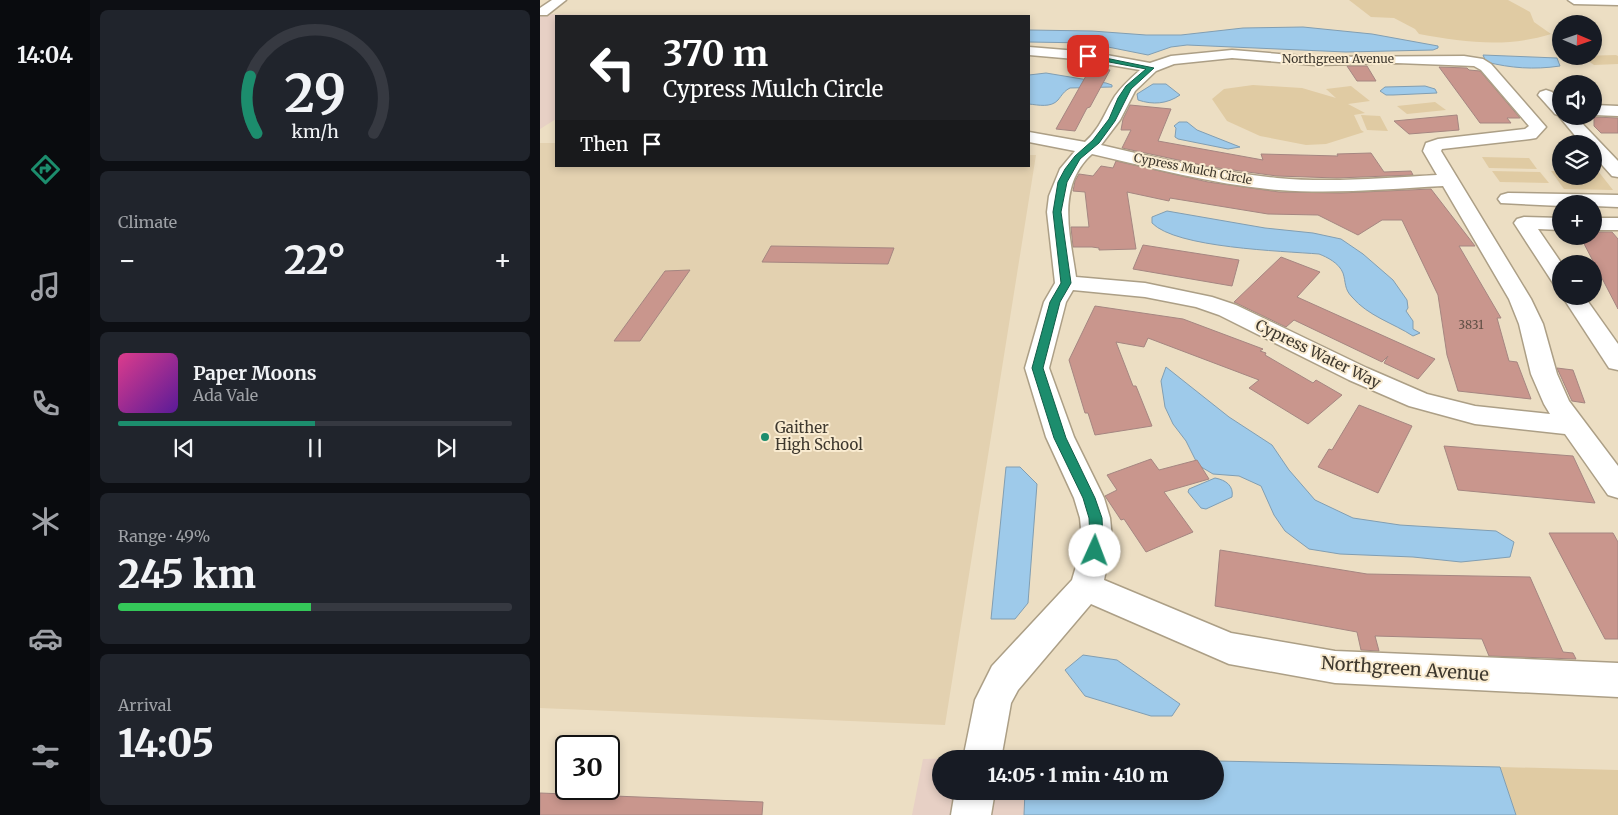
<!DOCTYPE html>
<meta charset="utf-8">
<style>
:root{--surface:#171b24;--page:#20242c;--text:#f1f3f6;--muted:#9ea1a6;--line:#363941;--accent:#1c8d6d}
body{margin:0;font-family:Merriweather,serif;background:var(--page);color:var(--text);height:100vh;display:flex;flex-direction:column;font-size:19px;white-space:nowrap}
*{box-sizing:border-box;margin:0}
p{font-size:16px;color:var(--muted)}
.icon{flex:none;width:28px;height:28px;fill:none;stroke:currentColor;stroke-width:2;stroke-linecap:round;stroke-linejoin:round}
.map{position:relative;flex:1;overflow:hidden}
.drawer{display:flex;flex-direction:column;gap:10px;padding:10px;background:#0d0f14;width:450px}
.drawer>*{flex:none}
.banner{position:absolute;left:15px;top:15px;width:475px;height:152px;border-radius:0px;box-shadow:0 2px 8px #0003;background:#202124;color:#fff;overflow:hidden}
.needle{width:32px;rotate:92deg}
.controls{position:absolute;left:1012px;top:15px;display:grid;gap:10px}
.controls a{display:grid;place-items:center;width:50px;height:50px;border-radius:50%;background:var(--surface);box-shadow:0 2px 8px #0003;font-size:25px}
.speed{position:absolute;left:15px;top:735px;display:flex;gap:10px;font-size:25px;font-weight:700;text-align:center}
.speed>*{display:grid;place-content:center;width:65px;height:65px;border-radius:50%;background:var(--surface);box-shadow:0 2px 8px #0003;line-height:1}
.speed .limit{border:2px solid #111;border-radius:8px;background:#fff;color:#111}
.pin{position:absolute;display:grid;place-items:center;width:42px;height:42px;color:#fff;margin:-21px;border-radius:10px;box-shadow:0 2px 8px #0006}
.me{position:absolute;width:55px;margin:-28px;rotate:2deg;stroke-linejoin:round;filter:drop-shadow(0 0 4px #0008)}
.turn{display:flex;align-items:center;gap:18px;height:105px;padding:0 25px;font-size:22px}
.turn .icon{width:65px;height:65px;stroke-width:2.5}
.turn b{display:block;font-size:35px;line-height:42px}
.then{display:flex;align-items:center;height:48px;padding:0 25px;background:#0003;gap:10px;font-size:19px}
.big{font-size:38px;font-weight:800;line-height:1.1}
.drawer .card{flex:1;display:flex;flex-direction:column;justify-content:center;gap:8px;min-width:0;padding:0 18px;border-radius:8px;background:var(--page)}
.drawer .dial{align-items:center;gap:0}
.dial svg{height:130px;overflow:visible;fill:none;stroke:var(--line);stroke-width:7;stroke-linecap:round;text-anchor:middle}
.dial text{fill:var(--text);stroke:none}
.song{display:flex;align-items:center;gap:15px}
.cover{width:60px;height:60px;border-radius:8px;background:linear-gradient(135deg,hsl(330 70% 55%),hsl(270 70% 35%))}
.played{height:5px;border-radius:2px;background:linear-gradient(90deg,var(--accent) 50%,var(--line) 50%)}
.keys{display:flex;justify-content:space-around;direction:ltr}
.heat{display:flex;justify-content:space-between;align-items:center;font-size:28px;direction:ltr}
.charge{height:8px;border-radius:4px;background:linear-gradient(90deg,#34c759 49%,var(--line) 0)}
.trip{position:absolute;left:392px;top:750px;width:292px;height:50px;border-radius:25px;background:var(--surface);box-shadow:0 2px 8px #0003;font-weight:800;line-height:50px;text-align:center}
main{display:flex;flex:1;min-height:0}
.tab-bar{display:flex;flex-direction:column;width:90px;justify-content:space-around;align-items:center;background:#090b0e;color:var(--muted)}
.tab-bar .icon{width:35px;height:35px}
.tab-bar .active{color:var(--accent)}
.tab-bar b{font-size:22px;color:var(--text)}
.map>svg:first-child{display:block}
.commercial{fill:#e7d0c5}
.built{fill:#e3d1b0}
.green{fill:#e0cba3}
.water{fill:#9ecaea;stroke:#819eb2}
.building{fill:#c9968d;stroke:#a58681}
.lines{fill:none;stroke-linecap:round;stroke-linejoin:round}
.minor-casing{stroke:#ac9f86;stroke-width:3}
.minor{fill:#fff;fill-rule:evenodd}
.route{fill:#1c8d6d;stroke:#125c47}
.poi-dot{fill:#1c8d6d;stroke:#f9ebd0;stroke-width:2}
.labels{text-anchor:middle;stroke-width:4;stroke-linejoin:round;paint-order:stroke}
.far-street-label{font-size:12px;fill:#3e382e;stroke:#f9ebd0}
.number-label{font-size:12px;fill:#615046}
.street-label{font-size:15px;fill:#3e382e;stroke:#f9ebd0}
.poi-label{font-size:15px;fill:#3e382e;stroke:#f9ebd0;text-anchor:start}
.near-street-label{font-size:18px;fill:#3e382e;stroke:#f9ebd0}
</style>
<main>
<nav class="tab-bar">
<b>14:04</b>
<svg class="icon active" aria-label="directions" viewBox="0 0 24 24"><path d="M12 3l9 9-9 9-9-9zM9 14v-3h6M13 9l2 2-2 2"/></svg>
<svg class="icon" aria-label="music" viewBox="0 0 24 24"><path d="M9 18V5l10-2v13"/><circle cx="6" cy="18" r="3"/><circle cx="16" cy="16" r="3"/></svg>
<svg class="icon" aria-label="phone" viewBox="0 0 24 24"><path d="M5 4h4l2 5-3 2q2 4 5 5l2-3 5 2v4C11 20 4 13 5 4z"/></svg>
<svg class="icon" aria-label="climate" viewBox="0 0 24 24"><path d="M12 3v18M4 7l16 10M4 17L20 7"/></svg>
<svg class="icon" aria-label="car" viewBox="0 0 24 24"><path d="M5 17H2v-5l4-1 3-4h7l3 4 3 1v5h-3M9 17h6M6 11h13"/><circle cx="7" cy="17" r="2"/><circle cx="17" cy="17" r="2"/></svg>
<svg class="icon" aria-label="filters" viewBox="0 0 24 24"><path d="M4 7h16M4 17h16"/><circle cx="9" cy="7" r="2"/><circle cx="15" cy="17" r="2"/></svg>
</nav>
<section class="drawer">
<div class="card dial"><svg viewBox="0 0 100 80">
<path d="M14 69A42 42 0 1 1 86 69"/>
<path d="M14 69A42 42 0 0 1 10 34" stroke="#1c8d6d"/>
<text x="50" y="56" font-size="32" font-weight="700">29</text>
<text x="50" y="72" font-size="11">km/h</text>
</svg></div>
<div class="card"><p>Climate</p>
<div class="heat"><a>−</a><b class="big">22°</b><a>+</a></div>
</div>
<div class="card">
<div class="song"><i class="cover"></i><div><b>Paper Moons</b><p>Ada Vale</p></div></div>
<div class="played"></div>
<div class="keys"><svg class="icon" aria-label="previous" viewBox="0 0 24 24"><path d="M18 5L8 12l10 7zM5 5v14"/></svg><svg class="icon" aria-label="pause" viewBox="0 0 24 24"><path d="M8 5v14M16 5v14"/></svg><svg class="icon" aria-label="next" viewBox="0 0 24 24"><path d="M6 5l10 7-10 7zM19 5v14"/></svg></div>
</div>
<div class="card"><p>Range · 49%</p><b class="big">245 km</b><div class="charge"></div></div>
<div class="card"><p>Arrival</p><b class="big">14:05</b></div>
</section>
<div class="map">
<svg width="1078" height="815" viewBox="0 0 1078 815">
<rect width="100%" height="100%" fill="#ecdec3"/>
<g class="commercial">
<polygon points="0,14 127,16 16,16 16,119 0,129"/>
<polygon points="488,756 488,759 401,759 401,791 485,791 484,815 372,815 383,759"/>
</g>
<polygon class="built" points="0,143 16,143 16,166 489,166 489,155 496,155 405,725 0,708"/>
<g class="green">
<path d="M809,0H968L990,12L994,22L1011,34C966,48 924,42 879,34L875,29L854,18L831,17Z"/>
<polygon points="1076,55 1078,56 1078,64 1054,65 1041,56"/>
<polygon points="713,85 762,88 796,98 786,89 811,86 830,101 808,104 825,113 814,115 821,130 824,132 786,144 766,145 720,136 687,121 672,99 684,89"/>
<polygon points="895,102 906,110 867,114 857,106"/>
<polygon points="821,115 840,116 848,131 827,130"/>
<polygon points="942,157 989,158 997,169 949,168"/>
<polygon points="952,171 1000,172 1009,183 960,182"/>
<polygon points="1011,171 1021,171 1021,176 1054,176 1054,171 1058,171 1073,190 1024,189"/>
<polygon points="960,767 1078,770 1078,815 976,815"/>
</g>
<g class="water">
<polygon points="763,27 832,34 898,46 898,48 893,50 806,52 647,45 631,47 608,55 548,43 489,42 489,30 552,31 606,35 641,35 703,28"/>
<path d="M943,55L1017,58L1020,66C993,70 971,68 946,62Z"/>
<path d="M506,73L566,83L572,85V87L530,88C524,91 522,95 518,100C511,108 498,105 489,104V75Z"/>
<path d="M613,84H626L640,95C627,104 613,105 598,100L597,94Z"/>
<polygon points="885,86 895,89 897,93 853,95 846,95 840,91 845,87"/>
<polygon points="639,122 647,122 657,130 700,147 688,149 638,139 635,137 636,128 634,126"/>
<path d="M627,211L725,228L773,233L801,239L823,254L853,280L867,300L868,308L866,311L873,321V329L880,333L873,336C853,323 828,316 812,297C804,289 806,282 803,273C799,263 787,257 779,254C742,251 636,248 612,223V217Z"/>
<polygon points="626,367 689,417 732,445 749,470 775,500 813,518 860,525 956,531 974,542 970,557 921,562 873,557 800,554 769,549 745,531 734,515 721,486 699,476 673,474 658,465 646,441 633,424 625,407 621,381"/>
<polygon points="466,467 480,467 497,484 488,603 475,619 451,619"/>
<path d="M675,478C686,480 694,486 692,497L666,509L661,508L648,492L649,489Z"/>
<polygon points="543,655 577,660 640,704 632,716 611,716 545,696 525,670"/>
<polygon points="676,761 960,767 976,815 484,815 485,791 676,791"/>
</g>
<g class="building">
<polygon points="807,66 827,66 836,81 817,81"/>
<polygon points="551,67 570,70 550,107 547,108 535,131 516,129"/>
<polygon points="899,67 927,68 929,70 940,71 980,118 967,118 971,123 940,123"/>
<polygon points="590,105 631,109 618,141 723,160 721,154 798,156 797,154 831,153 844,172 871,171 873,175 797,178 737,176 671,167 582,148 591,130 581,130 583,119"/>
<polygon points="917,115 919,130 869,134 854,121"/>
<polygon points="1054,117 1078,118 1078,133 1061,133 1054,126"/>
<polygon points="576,161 668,182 739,192 801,193 891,189 935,246 919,246 961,318 957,318 969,361 977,362 991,399 918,391 907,355 898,295 862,220 842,220 818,235 778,215 728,214 630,198 629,201 587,192 596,249 559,250 559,248 552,247 533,247 531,227 549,227 545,192 533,191 535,181 539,174 553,176 561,166 573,168"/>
<polygon points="1054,232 1072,232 1078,239 1078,309 1040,236 1054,236"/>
<polygon points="603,245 699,260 692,286 593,269"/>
<polygon points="231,246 354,248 348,264 222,262"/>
<polygon points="741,257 780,272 757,297 895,359 878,379 844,363 848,356 842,362 754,320 746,327 694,302"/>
<polygon points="150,270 100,341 74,341 125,271"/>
<polygon points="555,306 643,319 723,349 720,351 726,353 725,355 773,383 776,380 802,395 768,424 709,388 719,380 608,338 604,347 576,342 593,386 596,386 612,426 555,435 548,413 545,413 529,360"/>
<polygon points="1017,368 1033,370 1045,403 1032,401"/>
<polygon points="819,405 872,426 838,493 778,467 789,449 792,450"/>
<polygon points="904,446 1033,456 1055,503 918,490"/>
<polygon points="611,459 619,470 657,460 669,479 624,492 653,532 606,552 584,519 581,520 565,496 577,490 567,475"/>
<polygon points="1009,533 1073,533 1078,542 1078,639 1065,639"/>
<polygon points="680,550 827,574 990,577 1023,652 1033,653 1036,659 949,656 942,639 835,636 839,651 821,650 817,632 675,606"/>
<polygon points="0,793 223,802 222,815 0,815"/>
</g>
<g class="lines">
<g class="minor-casing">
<g id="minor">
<polygon points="12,0 26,0 7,15 0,15 0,8"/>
<polygon points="1028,0 1078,0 1078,5 1034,4"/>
<path d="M489,47L550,52L610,63L631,56L692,50L775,57L924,56L943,59L951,64L1006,127L996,138L990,139L902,149L901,151L991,299L1003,324L1017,374L1029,401L1078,466V498L1068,495L1025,434L935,424L869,406L809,380L679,315L656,307L605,297L533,290L526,302L509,368L534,437L564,498L570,518L572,539L564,580L691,633L795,651L1078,663V697L795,683L689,664L551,604L478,690L471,703L461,759H423L435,700L452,666L532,580L537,563L542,539L540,518L534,498L506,437L485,368L504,302L515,283L507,212L509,196L520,169L535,151L489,142V132L545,142C560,129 565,112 575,96C582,86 591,78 600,70L535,59L489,55ZM692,58L775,65L857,63L934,66L941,70L989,126L985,129L898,139L886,143L883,151L897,175C844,178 790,183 737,178C677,172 620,159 561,145L580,120L595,91L616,71L634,64ZM552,154C614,168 676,185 739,190C794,194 849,189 903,186L969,299L979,324L991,374L1004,404L1010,414L935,406L887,394L827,368L696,305L672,297L605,283L536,277C530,235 516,186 552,154Z"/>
<polygon points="1006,90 1012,92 1021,102 1021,116 1035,116 1078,161 1078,177 1072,176 1054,156 1054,144 1042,144 1018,115 1015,114 998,95 1000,92"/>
<polygon points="1054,105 1078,106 1078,116 1054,115"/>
<polygon points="968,193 1078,195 1078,207 1054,206 1054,204 1021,204 1021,206 961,203 958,199 961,195"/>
<polygon points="984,217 1021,218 1021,230 998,229 1022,264 1021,284 1013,283 974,223 977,219"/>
<rect x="1054" y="218" width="24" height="12"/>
<polygon points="1022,296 1044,296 1078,344 1078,370 1069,368"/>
<polygon points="415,791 455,791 451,815 411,815"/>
</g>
</g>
<use href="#minor" class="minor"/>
</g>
<polygon class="route" points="546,54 614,68 591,89 575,121 559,143 540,159 527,182 521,212 531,283 520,302 503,368 526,438 555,498 562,518 563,539 560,555 555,557 550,555 548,551 550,539 549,518 543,498 514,438 492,368 510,302 521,283 513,212 518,182 525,169 535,156 553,140 569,119 578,98 586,86 606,69 548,58"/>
<circle class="poi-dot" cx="225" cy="437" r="5"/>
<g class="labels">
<g class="far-street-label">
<text x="798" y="63">Northgreen Avenue</text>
<text transform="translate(653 169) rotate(11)" y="4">Cypress Mulch Circle</text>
</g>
<g class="number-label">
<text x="931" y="329">3831</text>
</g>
<g class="street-label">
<text transform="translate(778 354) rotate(26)" y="5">Cypress Water Way</text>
</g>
<g class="poi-label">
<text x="235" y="433">Gaither<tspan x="235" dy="17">High School</tspan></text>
</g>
<g class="near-street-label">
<text transform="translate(865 669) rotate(4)" y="6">Northgreen Avenue</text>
</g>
</g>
</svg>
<div class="controls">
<a><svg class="needle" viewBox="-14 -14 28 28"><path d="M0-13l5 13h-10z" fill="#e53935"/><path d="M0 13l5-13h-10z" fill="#9ea1a6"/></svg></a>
<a><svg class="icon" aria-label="sound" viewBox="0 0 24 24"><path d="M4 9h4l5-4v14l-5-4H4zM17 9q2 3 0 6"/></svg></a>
<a><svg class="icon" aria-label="layers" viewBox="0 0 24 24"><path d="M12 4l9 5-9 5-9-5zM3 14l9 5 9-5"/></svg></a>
<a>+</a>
<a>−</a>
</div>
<div class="speed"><div class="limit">30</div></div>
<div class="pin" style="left:548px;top:56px;background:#d93025"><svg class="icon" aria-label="arrive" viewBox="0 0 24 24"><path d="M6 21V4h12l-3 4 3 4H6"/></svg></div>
<svg class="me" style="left:555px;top:551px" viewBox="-20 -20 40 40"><circle r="19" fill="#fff"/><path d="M0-13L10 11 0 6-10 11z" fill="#1c8d6d"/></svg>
<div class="trip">14:05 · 1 min · 410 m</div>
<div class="banner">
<div class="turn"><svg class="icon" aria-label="left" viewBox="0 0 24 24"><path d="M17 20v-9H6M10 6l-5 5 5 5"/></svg><div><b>370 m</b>Cypress Mulch Circle</div></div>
<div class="then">Then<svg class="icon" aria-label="arrive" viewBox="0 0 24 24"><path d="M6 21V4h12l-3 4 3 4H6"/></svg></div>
</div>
</div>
</main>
